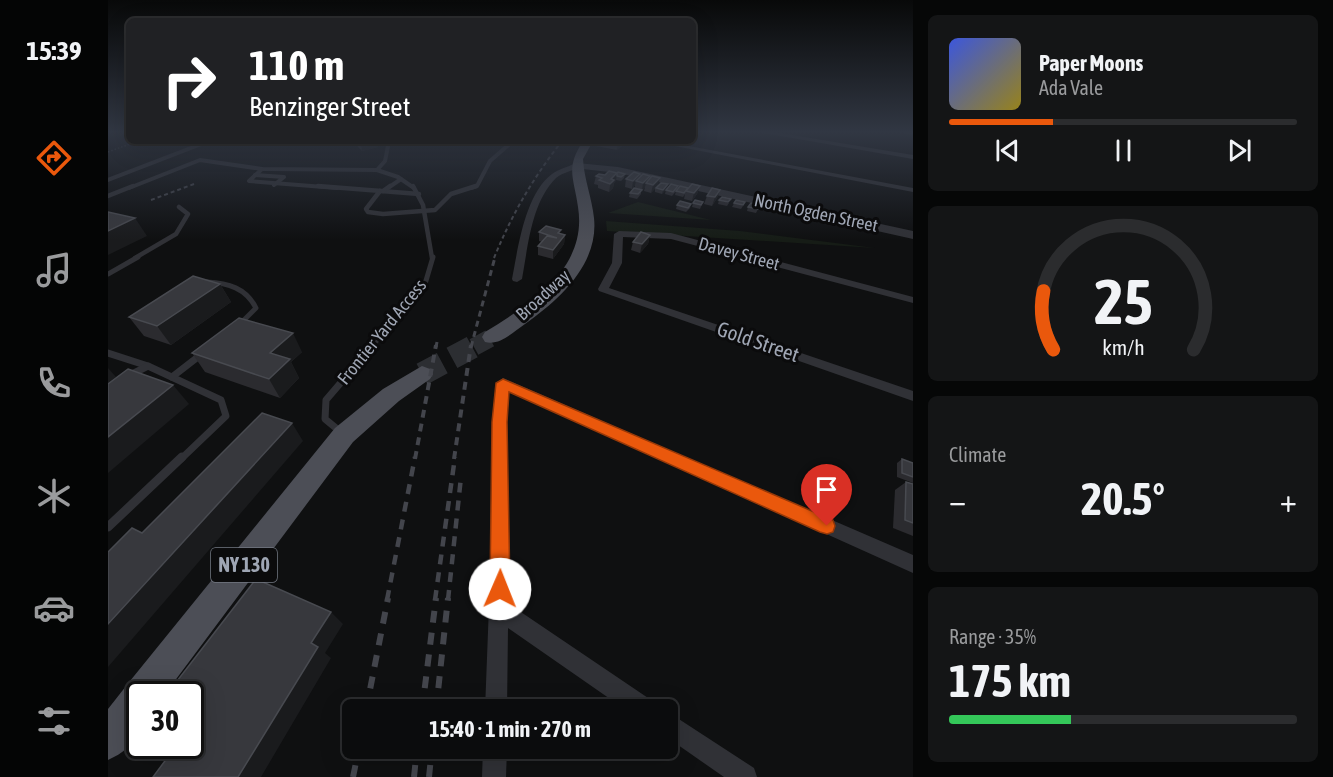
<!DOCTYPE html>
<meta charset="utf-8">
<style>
:root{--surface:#0b0c0d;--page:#141516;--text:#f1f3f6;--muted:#9a9b9d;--line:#2b2c2e;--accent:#ea580c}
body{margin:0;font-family:"Asap Condensed",sans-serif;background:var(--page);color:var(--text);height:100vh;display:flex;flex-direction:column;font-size:22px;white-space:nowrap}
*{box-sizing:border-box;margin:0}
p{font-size:20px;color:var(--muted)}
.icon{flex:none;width:33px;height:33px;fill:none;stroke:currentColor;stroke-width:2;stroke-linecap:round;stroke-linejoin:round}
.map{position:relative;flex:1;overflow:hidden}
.panel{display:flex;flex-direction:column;gap:15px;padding:15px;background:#060707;width:420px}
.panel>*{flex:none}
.guide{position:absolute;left:18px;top:18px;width:570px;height:126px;border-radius:9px;box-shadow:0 6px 24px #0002,0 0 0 2px var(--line);background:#202124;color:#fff;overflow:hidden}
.speed{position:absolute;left:18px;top:681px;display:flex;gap:12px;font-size:30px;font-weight:700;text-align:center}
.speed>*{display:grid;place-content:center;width:78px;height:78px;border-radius:50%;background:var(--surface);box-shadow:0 6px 24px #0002,0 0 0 2px var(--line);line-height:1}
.speed .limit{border:3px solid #111;border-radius:9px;background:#fff;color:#111}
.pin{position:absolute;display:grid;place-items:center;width:51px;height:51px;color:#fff;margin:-62px -26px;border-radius:50% 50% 50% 0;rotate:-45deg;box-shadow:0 0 6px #0007}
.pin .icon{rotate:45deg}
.me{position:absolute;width:66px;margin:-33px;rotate:1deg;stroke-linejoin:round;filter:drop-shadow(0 0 4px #0008)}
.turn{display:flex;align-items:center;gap:21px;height:126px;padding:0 24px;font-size:27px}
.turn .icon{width:78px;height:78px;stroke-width:2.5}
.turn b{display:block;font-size:42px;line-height:51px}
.big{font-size:45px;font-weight:700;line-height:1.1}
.panel .tile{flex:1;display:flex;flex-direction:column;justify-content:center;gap:9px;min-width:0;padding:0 21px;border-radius:9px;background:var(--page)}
.panel .dial{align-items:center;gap:0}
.dial svg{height:156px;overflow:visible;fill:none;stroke:var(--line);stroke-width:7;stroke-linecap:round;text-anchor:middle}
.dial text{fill:var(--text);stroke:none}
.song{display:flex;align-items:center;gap:18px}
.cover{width:72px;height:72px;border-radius:9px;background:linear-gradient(135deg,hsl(230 70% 55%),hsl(50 70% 35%))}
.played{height:6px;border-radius:3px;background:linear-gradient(90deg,var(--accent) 30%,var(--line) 30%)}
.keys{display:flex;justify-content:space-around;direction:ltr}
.heat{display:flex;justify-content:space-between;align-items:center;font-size:33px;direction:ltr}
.charge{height:9px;border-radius:4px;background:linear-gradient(90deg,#34c759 35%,var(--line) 0)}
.trip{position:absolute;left:234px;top:699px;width:336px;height:60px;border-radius:9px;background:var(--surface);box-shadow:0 6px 24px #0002,0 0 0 2px var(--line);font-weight:700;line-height:60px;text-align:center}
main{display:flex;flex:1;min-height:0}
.menu{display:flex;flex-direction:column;width:108px;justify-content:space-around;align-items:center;background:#040505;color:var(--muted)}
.menu .icon{width:42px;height:42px}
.menu .current{color:var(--accent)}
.menu b{font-size:27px;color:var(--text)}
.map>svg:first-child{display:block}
.green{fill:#161c16}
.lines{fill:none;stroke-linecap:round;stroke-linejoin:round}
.primary-tunnel-far1{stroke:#2c2e32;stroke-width:18;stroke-dasharray:18 9;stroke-linecap:butt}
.primary-tunnel{stroke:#2c2e32;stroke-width:23;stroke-dasharray:23 11;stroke-linecap:butt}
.path{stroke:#36383e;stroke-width:1.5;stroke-dasharray:1.5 2;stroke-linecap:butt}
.service-far4{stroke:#303136;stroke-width:4}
.service-far3{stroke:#303136;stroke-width:4.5}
.service-far2{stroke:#303136;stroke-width:5}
.service-far1{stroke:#303136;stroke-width:7}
.service{stroke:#303136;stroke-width:9}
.minor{fill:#303136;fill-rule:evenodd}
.tertiary{fill:#303136;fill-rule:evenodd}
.primary{fill:#4c4e56;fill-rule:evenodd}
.rail-far4{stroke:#43454c;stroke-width:2;stroke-dasharray:4 3;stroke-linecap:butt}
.rail-far3{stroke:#43454c;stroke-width:3;stroke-dasharray:6 4.5;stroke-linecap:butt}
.rail-far2{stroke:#43454c;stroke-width:4;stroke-dasharray:8 6;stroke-linecap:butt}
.rail-far1{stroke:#43454c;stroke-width:4.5;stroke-dasharray:10 8;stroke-linecap:butt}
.rail{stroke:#43454c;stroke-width:6;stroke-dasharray:12 10;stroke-linecap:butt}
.wall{fill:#2b2b2f}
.shaded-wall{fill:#1a1b1d}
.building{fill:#37383d;stroke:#484a50;stroke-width:1.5}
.route{fill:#ea580c;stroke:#983908;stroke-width:1.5}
.labels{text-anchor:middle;stroke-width:6;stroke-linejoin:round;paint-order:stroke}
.far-street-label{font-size:18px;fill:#9fa6b4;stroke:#0b0b0c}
.shield{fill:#0b0b0c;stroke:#737882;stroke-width:1.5}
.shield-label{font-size:20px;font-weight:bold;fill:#9fa6b4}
.street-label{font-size:21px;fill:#9fa6b4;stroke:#0b0b0c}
</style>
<main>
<nav class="menu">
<b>15:39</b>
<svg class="icon current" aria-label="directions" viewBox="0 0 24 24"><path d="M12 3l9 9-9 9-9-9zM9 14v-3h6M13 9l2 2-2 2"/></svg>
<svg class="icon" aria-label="music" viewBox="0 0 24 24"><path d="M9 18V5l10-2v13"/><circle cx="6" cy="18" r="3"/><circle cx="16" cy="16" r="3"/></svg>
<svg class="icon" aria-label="phone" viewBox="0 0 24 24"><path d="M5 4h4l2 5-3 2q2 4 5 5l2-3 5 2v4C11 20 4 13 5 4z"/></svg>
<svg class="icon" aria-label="climate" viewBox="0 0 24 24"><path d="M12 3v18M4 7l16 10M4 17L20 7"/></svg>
<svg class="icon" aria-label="car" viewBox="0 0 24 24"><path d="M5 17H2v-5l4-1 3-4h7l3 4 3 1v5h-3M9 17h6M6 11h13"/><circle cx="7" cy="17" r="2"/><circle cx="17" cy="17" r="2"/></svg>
<svg class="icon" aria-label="filters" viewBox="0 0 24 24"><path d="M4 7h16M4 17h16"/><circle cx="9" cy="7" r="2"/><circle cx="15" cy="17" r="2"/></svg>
</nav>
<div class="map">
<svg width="805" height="777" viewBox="0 0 805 777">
<rect width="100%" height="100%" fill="#0f1011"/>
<g class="green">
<polygon points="530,202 603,220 500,213"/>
<polygon points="498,221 632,231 767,248 499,231"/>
</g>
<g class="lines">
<polyline class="primary-tunnel-far1" points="366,347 384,337"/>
<polyline class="primary-tunnel" points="314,374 368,345"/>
<polyline class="path" points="0,152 30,141"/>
<g class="service-far4">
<polyline points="281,141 277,161 269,170 290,177 306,188"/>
<polyline points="154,169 141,181 229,188"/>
<polyline points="147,175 176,177 166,185"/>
<polyline points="0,180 101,141"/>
<polyline points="21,188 92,160 154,169 269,170"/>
<polyline points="280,188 293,179"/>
<polyline points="363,188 369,186 382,161 405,141"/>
</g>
<g class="service-far3">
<polyline points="210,186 311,194"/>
<polyline points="305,186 315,205 324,258"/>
<polyline points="272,191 258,209 260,212 275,214 327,210 343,194 368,186"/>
<polyline points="275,191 282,186"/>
<polyline points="0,196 25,186"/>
<polyline points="27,258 68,234 80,214 71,207"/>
</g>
<g class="service-far2">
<polyline points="0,274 30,257"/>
<path d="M99,282C120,283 138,288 148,308L132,324"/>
<polyline points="263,347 317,284 325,257"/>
</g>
<g class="service-far1">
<polyline points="0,353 40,366"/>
<polyline points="22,375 40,366 113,400 118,416 73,459"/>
<polyline points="64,377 95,353"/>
<polyline points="234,433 217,419 218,400 265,345"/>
</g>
<polyline class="service" points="0,527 74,457"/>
<g class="minor">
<polygon points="644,131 660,131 805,155 805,159"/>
<polygon points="791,131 805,131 805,135 792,132"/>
<polygon points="541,141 554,141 805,188 805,192"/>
<path d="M466,164L473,166C465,171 455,172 448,178C423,203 420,247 414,279L409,282L405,281L404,279C410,248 417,194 444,174C451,169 459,167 466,164Z"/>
<polygon points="511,231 563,233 805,297 805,303 563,239 515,237 514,263 501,288 805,391 805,401 491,291 490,289 504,263 506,234"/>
<polygon points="395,378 805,555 805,573 401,391 399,421 401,604 546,702 549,710 518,710 400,628 399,710 377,710 384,527 385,421 388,383"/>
<polygon points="560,712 646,768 649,777 616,777 560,738"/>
<polygon points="375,748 399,748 398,777 374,777"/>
</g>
<polygon class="tertiary" points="469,163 510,167 805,231 805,239 510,173 466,168 466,164"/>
<g class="primary">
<path d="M475,141H485L475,159C476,179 484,198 486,218C491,264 451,300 417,324C405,332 392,346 377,342L374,337L377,332C422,304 480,269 470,207C466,177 457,169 475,141Z"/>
<path d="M314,366L322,369L325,374L322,379L291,401L245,442L57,694H32C32,726 33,746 0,760V709L22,681L227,428L275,389Z"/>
</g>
<g class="rail-far4">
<polyline points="43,200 86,184"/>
<path d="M386,258C404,214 425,178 454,141"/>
</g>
<g class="rail-far3">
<polyline points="328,347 329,342"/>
<polyline points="363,347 387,257"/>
</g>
<g class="rail-far2">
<polyline points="307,459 328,345"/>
<polyline points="346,459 363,345"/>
</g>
<g class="rail-far1">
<polyline points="279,600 307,457"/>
<polyline points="327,600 347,457"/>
<polyline points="340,600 353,477"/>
</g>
<g class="rail">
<polyline points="258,710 280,598"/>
<polyline points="314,710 328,598"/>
<polyline points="328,710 340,598"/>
<polyline points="245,777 251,748"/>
<polyline points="306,777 309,748"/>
<polyline points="321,777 324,748"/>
</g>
</g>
<g class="wall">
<polygon points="248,141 268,141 270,147 254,151 250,147"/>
<polygon points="489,141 515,141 514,146 509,150 488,146"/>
<polygon points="509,173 517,174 516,178 513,181 508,180 506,183 505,188 501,192 490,188 490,185 486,184 488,176"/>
<polygon points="532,174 532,178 541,179 550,185 560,184 559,188 554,194 547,192 547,188 543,193 536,191 537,187 533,191 533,194 529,199 521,197 522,193 527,189 527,185 524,189 517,187 518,179"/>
<polygon points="570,186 569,190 564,196 557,194 558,190"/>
<polygon points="592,186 589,194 584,201 576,199 577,194 575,197 567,195 568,191"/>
<polygon points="612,190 609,198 604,206 596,204 599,196"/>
<polygon points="611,200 621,203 619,206 610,204"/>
<polygon points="628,200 635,206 633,209 624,207"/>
<polygon points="595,202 592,209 584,207 585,203"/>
<polygon points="583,204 582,208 578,212 568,209 569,205"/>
<polygon points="652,205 648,213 639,211 640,207"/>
<polygon points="431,232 457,235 456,244 445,259 430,255 430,246 434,242 431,241"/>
<polygon points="542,235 540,244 532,253 523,250 525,242"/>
<polygon points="112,284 123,302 63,345 36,336 21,317"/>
<polygon points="194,352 183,362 191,378 172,398 97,372 84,353"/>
<polygon points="794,459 805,463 805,483 789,477 789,463"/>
<polygon points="798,482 805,484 805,536 785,528 787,490"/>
</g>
<g class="shaded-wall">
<polygon points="264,141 268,141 270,147 254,151 253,144"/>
<polygon points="513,141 515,141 514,146 509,150 510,143"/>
<polygon points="509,173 508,181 506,183 505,188 501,192 503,179"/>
<polygon points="532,174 531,182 528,181 527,185 524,189 525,181"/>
<polygon points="542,176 540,184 538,183 537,187 534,191 535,183"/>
<polygon points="552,178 550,186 543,193 545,185"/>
<polygon points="560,184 559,188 554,194 555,190"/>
<polygon points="592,186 589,194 584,201 586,193"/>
<polygon points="612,190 609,198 604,206 607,197"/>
<polygon points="27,218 39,236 0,255 0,231"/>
<polygon points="457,235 456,244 445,259 445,250"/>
<polygon points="542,235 540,244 532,253 534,244"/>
<polygon points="112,284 123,302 63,345 49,326"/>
<polygon points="185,333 194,352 183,362 191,378 172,398 161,379 162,353"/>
<polygon points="0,368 8,377 0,383"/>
<polygon points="65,385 81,404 0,473 0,437"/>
<polygon points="184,423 195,441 0,667 0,624"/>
<polygon points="223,612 235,624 217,653 223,658 153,777 130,777 203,643"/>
</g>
<g class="building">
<polygon points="249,141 264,141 253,144"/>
<polygon points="499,141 513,141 510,143"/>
<polygon points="501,171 509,173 503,179 506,180 502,184 491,180 494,178 488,176 491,174 497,175"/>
<polygon points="510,172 517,174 513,177 509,176 509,173"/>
<polygon points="526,172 532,174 525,181 518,179"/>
<polygon points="535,174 542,176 535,183 528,181"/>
<polygon points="544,176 552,178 545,185 538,183"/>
<polygon points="553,183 560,184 555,190 548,188"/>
<polygon points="563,184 570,186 565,192 558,190"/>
<polygon points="584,184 592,186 586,193 578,191"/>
<polygon points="572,186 580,188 576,193 568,191"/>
<polygon points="526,188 534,190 530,194 522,193"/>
<polygon points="604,188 612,190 607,197 599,196"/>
<polygon points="614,197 623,199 620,202 611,200"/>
<polygon points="587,200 595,202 593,205 585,203"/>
<polygon points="628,200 637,202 635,205 626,203"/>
<polygon points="572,201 583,204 580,208 569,205"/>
<polygon points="643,203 652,205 650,209 640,207"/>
<polygon points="0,212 27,218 0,231"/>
<polygon points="438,226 453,230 450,233 457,235 445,250 430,246 439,236 449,238 431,232"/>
<polygon points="533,232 542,235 534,244 525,242"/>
<polygon points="85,276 112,284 49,326 21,317"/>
<polygon points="131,318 185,333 162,353 182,359 161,379 84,353"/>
<polygon points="20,369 65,385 0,437 0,384"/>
<polygon points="154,413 184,423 0,624 0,552 24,528 34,533"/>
<polygon points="794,459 805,463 805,477 794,473"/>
<polygon points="798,482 805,484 805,523 797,520"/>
<polygon points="148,579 223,612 203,643 210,647 130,777 45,777 68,746 82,746 82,694 59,694"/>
</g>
<linearGradient id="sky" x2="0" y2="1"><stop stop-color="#080909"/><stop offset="0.55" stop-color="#313743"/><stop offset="1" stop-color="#313743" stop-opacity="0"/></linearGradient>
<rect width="805" height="240" fill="url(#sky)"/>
<polygon class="route" points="395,379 725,520 727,526 725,532 719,534 712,532 401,392 399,422 402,589 399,596 392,599 385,596 382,589 384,422 388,383"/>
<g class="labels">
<g class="far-street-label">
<text transform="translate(708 213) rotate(12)" y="6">North Ogden Street</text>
<text transform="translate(631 254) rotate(15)" y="6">Davey Street</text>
<text transform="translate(435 295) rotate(-42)" y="6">Broadway</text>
<text transform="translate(274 332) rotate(-51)" y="6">Frontier Yard Access</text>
</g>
<rect class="shield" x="103" y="548" width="66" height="34" rx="4.5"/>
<g class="shield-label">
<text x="136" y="572">NY 130</text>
</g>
<g class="street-label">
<text transform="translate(650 342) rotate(19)" y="7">Gold Street</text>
</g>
</g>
</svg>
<div class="speed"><div class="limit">30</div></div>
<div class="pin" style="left:719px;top:526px;background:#d93025"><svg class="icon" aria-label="arrive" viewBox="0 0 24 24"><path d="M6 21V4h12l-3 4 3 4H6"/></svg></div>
<svg class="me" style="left:392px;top:589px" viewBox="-20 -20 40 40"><circle r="19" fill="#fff"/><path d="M0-13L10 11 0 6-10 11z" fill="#ea580c"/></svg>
<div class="trip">15:40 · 1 min · 270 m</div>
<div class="guide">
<div class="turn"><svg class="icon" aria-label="right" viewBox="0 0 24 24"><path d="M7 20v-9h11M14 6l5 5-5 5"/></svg><div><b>110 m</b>Benzinger Street</div></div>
</div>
</div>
<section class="panel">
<div class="tile">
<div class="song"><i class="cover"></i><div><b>Paper Moons</b><p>Ada Vale</p></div></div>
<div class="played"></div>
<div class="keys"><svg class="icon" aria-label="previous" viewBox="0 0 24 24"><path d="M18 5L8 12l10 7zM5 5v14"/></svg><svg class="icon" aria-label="pause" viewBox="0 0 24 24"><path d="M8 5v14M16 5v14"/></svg><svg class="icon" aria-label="next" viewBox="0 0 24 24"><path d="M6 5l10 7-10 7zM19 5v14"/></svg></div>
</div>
<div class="tile dial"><svg viewBox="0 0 100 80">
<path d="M14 69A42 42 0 1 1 86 69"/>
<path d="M14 69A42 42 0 0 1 9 39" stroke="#ea580c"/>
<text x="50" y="56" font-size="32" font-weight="700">25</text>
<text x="50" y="72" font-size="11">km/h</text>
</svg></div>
<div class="tile"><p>Climate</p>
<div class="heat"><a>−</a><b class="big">20.5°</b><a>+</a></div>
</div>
<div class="tile"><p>Range · 35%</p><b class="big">175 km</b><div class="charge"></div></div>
</section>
</main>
